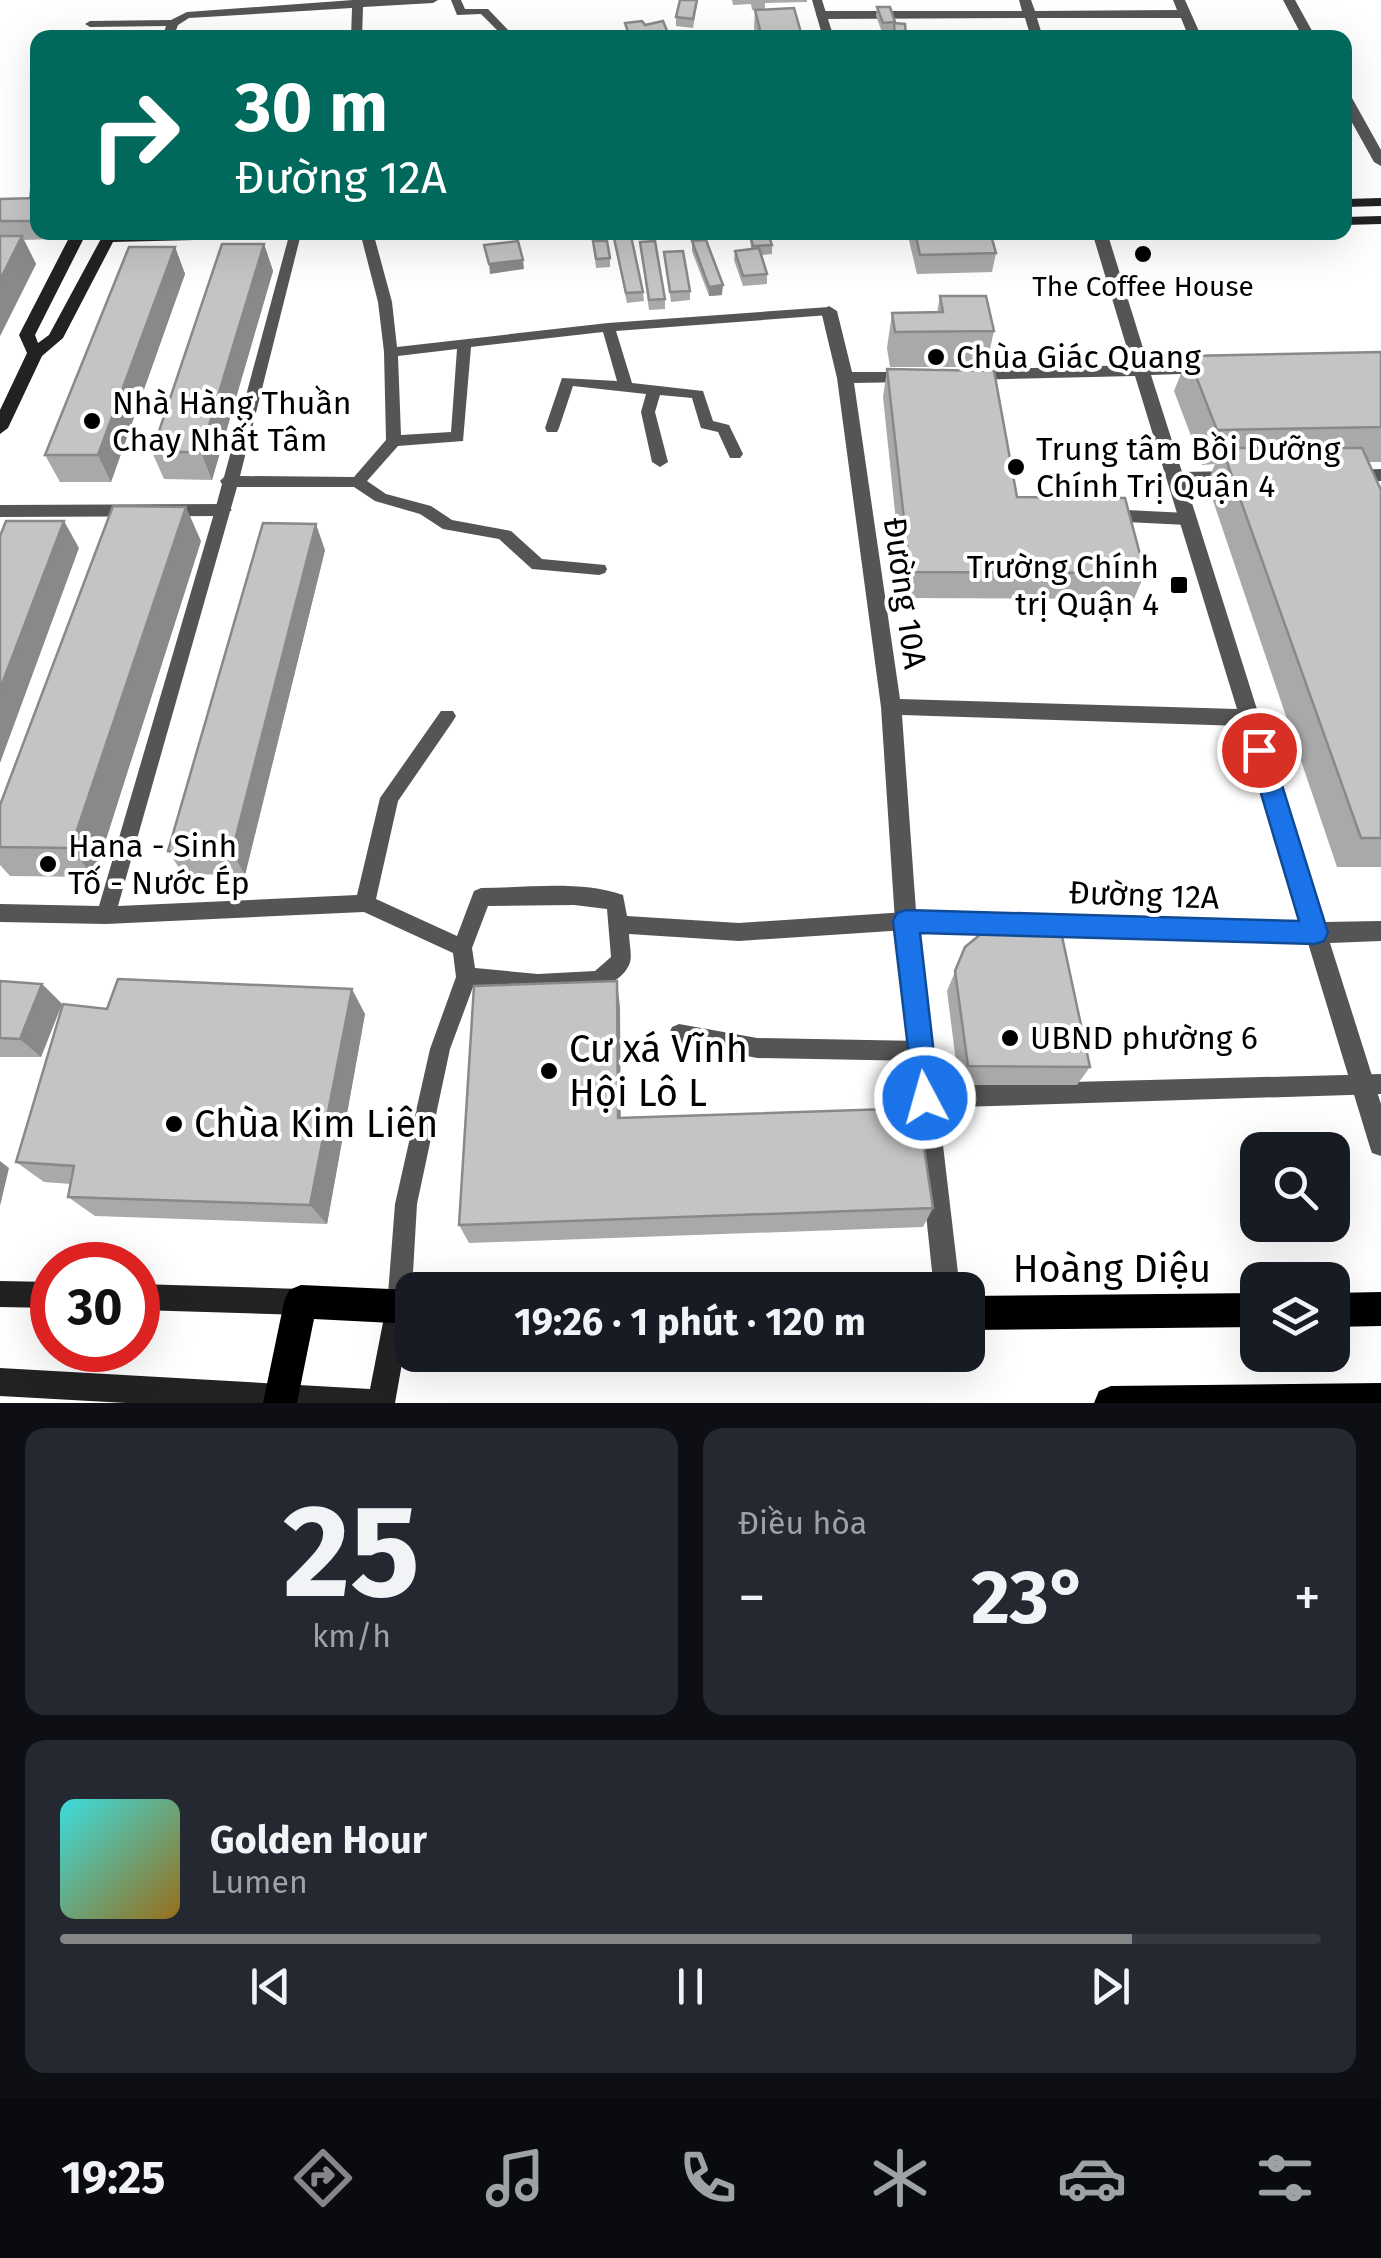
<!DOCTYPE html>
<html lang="vi">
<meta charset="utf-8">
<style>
:root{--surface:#171b24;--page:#242831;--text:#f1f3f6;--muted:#9ea1a6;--line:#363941;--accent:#858687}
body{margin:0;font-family:"Fira Sans",sans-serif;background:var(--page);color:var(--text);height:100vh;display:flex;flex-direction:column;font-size:38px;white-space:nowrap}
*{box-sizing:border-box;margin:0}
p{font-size:32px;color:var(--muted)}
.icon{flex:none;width:55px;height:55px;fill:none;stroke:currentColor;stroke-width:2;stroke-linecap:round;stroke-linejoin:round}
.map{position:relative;height:1403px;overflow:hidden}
.sheet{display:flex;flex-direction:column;gap:25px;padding:25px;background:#0d0f14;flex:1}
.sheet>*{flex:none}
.guide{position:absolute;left:30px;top:30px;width:1322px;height:210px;border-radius:20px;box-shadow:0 10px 40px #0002;background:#00695c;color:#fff;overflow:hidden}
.tools{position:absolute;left:1240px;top:1132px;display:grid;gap:20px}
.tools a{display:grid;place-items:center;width:110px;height:110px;border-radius:20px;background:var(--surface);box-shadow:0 10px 40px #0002;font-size:50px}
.speed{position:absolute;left:30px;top:1242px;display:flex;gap:20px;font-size:50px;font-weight:700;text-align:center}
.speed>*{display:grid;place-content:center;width:130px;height:130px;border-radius:50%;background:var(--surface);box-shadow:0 10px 40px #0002;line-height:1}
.speed .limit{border:15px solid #d22;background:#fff;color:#111}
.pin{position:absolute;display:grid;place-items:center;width:85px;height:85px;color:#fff;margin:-42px;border:5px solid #fff;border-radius:50%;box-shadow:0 2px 10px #0007}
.me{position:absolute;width:110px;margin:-55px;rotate:354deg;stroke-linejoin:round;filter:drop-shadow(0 0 8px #0008)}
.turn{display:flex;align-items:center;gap:35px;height:210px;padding:0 40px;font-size:45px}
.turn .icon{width:130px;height:130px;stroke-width:2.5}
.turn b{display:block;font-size:70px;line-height:85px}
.big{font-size:75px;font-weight:700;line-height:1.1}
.sheet .tile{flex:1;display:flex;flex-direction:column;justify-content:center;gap:15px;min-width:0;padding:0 35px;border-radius:20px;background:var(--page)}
.sheet .dial{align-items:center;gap:0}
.dial b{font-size:130px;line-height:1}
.song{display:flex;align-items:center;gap:30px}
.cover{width:120px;height:120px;border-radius:15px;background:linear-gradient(135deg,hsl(180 70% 55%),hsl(40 70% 35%))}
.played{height:10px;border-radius:5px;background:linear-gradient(90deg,var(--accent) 85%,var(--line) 85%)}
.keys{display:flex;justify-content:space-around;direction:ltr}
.heat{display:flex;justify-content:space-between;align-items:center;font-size:55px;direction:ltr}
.sheet .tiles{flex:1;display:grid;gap:25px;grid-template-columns:1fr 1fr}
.tile:last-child{grid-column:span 2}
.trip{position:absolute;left:395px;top:1272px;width:590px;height:100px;border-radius:20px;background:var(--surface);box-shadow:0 10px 40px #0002;font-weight:700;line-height:100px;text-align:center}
.tabs{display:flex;height:160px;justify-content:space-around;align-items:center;background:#090b0e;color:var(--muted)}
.tabs .icon{width:70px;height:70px}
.tabs .on{color:var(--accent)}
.tabs b{font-size:45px;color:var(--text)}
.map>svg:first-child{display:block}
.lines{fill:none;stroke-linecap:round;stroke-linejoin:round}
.lane{fill:#555;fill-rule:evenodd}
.street{fill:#555;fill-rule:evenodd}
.secondary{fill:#222;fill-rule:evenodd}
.primary{fill:#000;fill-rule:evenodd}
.wall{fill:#a9a9a9}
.shaded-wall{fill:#898989}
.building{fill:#c4c4c4;stroke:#898989;stroke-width:2.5}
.route{fill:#1a73e8;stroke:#114b97;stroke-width:2.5}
.poi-dot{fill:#000;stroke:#fff;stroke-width:4}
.labels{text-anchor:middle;stroke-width:8;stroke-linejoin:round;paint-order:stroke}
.far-poi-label{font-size:28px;fill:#000;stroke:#fff}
.poi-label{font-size:32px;fill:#000;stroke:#fff;text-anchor:start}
.street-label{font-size:32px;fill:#000;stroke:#fff}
.near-poi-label{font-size:38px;fill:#000;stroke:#fff;text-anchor:start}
.near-street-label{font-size:38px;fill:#000;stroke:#fff}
</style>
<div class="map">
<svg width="1381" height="1403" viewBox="0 0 1381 1403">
<rect width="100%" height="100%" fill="#fff"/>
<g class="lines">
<g class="lane">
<polygon points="353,0 438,0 433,3 363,7 362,38 351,38 352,8 189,18 178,25 173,38 162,38 166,26 90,27 85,24 90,21 171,20 187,12"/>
<polygon points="451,0 461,0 465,9 488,9 511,33 502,35 481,14 457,15"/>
<polygon points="812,0 822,0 834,38 823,38"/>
<polygon points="724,30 729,33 728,35 664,37 669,34"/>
<polygon points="34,143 38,143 38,204 35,205 29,201"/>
<path d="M290,232L301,234L240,476L354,477L386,440L384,352L378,302L360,232H373L392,302L397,347L608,323L829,307L836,311L829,315L616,331L632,383L703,391L713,421L729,425L743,454L740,458H730L718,432L701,428L692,398L660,395L655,412L668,462L660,467L652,462L641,412L646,394L573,386L559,428L557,432H547L545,428L562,378L617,381L603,332L471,347L463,441L398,446L367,481L386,494L431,506L452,520L511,531L542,559L605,565L607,569L605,573L599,575L532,569L499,539L443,529L420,514L375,501L354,487H237L118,906L357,895L380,798L441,711H453L456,716L453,721L398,801L376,899L457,936L474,891L481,888C526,888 580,880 623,895L627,916L739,923L906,912L913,915L916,921L913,927L906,930L739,941L629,934C629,943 633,957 629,965C610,1007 511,990 473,987L450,1049L417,1204L411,1307L407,1315L399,1319L391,1315L387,1307L395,1204L430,1049L456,977L453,953L364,912L106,924L0,922V904L99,906L215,510L222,484L220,481L224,477ZM457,349L451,432L401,435L398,356ZM574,905L607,909L611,957L595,971L538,974L475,968L472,948L488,906Z"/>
<polygon points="1106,509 1187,513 1195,519 1187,525 1106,521 1098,515"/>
<polygon points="679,1024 757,1038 920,1041 927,1044 930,1051 927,1058 920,1061 757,1058 672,1041 669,1034 672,1027"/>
<polygon points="1381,1074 1381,1094 925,1108 917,1104 914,1097 917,1090 925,1086"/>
</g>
<g class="street">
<polygon points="1019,0 1031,0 1035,11 1177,10 1173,0 1185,0 1202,38 1189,38 1181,18 1037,18 1043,38 1031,38 1025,18 822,19 816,15 822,11 1022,11"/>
<polygon points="1283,0 1295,0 1316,38 1303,38"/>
<polygon points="1345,94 1352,98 1381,150 1381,166 1374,162 1345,110"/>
<path d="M1092,232H1107L1148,364L1209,363L1217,368L1209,373L1151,375L1182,472L1233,471L1242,477L1233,483L1186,484L1324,922L1381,921V941L1330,943L1381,1104V1156L1372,1153L1369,1144L1308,943L918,932L960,1290H934L895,921L881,707L837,378L821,311L829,306L837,311L852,372H909L917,377L909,382L854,383L900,699L1237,709L1135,376L968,380L960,375L968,370L1132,365ZM902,715L1242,726L1301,922L916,911Z"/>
<polygon points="1381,469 1381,481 1347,482 1338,476 1347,470"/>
<polygon points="223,504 232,510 223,516 0,517 0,505"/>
</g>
<g class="secondary">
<polygon points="1381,198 1381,206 1345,207 1345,199"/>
<polygon points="1381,216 1381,224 1345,225 1345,217"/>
<polygon points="72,232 87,232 35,335 38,343 49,335 103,235 372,232 365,236 113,242 63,338 42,356 8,428 0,434 0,410 27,353 19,335"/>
<polygon points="0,1281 52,1282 52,1308 0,1307"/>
<polygon points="138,1284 301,1289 310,1293 314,1302 310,1311 301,1315 138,1310"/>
<polygon points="399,1294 408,1298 412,1307 395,1403 126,1403 0,1396 0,1368 370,1389 386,1307 390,1298"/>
</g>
<g class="primary">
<polygon points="301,1285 412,1290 412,1324 314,1319 297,1403 263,1403 284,1302 289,1290"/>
<polygon points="1381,1292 1381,1326 1332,1327 1332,1293"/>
<polygon points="1258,1293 1258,1327 968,1330 968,1296"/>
<polygon points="1381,1383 1381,1403 1094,1403 1099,1391 1111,1386"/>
</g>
</g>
<g class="wall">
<polygon points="698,0 693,28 676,26 676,17"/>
<polygon points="732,0 807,0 807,2 765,3 765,9 794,8 802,38 757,38 754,28 755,10 752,10 751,4 733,5"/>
<polygon points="877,7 895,23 906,38 893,38 893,32 882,32 876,16"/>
<polygon points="38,198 38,232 56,232 53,239 24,240 36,264 0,336 0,199"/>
<polygon points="907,232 990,232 996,253 992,272 917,274"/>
<polygon points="750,235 772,245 772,254 761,255 767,274 767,284 743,286 734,260 735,251 751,249"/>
<polygon points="614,238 643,292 644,301 627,303 615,247"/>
<polygon points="593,241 610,258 610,267 596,268"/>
<polygon points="692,241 722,295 709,296 692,251"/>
<polygon points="640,242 665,299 665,309 649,310"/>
<polygon points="264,244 273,271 212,480 164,479 152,452"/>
<polygon points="175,247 185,274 111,482 60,482 45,455"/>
<polygon points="664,252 690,291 690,300 671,302"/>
<polygon points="940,296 994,331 986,367 890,367 887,348 892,313 937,313"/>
<polygon points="1381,352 1381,462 1368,462 1381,490 1381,867 1337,867 1207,483 1215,464 1202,465 1174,391 1188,356"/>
<polygon points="887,369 1017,497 1145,573 1134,599 904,598 883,397"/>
<polygon points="201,541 94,877 10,876 0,865 0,805"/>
<polygon points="325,550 245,875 183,874 168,851"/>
<polygon points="965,947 1090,1067 1077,1085 959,1085 947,991"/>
<polygon points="0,981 42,984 62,1004 41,1057 0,1057"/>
<polygon points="620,1007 620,1118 933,1208 923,1227 469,1243 459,1225"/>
<polygon points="365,1014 327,1224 95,1216 68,1197 71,1184 44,1182 16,1162"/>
</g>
<g class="shaded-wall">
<polygon points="22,236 36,264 0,336 0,280"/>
<polygon points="264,244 273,271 212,480 201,452"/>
<polygon points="175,247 185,274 111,482 98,455"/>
<polygon points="523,260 524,269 490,274 489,264"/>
<polygon points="723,285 722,295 709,296 709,287"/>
<polygon points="186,507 201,541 94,877 71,848"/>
<polygon points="64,521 79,548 0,763 0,689"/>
<polygon points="316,524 325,550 245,875 232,852"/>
<polygon points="617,981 620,1007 621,1140 618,1118"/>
<polygon points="42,984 62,1004 41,1057 20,1039"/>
<polygon points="352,989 365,1014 327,1224 310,1205"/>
<polygon points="0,1161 9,1168 0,1206"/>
</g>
<g class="building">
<polygon points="680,0 697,0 693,19 676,17"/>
<polygon points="877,7 890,7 895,22 883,23"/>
<polygon points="794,8 802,36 762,38 755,10"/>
<polygon points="642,21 645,25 663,21 670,38 630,38 625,23"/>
<polygon points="894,23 905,24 906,38 895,38"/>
<polygon points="283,32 291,32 290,38 282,38"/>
<polygon points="310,33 310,38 294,38 294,34"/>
<polygon points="38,198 38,221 0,221 0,199"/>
<polygon points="915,232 990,232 996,253 920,255"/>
<polygon points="768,234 772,245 753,246 750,235"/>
<polygon points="0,236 22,236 0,280"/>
<polygon points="631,236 643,292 626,293 614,238"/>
<polygon points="706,240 723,285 709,287 692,241"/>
<polygon points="518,241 523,260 489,264 484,245"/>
<polygon points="593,241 607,241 610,258 596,259"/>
<polygon points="655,241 665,299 649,300 640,242"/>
<polygon points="222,244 264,244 201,452 152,452"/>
<polygon points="129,247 175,247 98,455 45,455"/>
<polygon points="759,248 767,274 743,276 735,251"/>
<polygon points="683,251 690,291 670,292 664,252"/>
<polygon points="940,296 986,296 994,331 895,332 892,313 943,312"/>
<polygon points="1381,352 1381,427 1217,430 1188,356"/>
<polygon points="887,369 994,371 1017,497 1125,498 1145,573 910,572"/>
<polygon points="1222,448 1362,448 1381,490 1381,838 1361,838"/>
<polygon points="113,506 186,507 71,848 0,847 0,805"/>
<polygon points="6,521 64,521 0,689 0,536"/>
<polygon points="263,523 316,524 232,852 168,851"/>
<polygon points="1060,927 1090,1067 968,1066 955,971 965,947 988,928"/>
<polygon points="118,979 352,989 310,1205 68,1197 74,1166 16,1162 63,1004 107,1009"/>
<polygon points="0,981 42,984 20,1039 0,1038"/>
<polygon points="617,981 618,1118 918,1108 933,1208 459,1225 474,986"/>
</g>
<polygon class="route" points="1259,740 1268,743 1271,750 1328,933 1324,941 1315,944 920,933 939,1098 935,1107 925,1111 915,1107 893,921 897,913 906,910 1299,921 1248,750 1251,743"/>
<g class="poi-dot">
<circle cx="1143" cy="254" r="10"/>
<circle cx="936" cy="357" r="10"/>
<circle cx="92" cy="421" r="10"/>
<circle cx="1016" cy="467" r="10"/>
<rect x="1169" y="575" width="20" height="20" rx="5"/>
<circle cx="48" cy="864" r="10"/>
<circle cx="1010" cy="1038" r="10"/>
<circle cx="549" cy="1071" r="10"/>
<circle cx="174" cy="1124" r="10"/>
</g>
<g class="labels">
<g class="far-poi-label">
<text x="1143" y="296">The Coffee House</text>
</g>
<g class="poi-label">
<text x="956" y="368">Chùa Giác Quang</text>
<text x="112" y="414">Nhà Hàng Thuần<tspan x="112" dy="37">Chay Nhất Tâm</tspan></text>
<text x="1036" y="460">Trung tâm Bồi Dưỡng<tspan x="1036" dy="37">Chính Trị Quận 4</tspan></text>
<text x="1159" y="578" text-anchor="end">Trường Chính<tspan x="1159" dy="37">trị Quận 4</tspan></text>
<text x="68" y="857">Hana - Sinh<tspan x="68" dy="37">Tố - Nước Ép</tspan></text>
<text x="1030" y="1049">UBND phường 6</text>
</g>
<g class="street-label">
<text transform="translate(905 593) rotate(82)" y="11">Đường 10A</text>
<text transform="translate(1144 895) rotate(2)" y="11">Đường 12A</text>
</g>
<g class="near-poi-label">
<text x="569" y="1062">Cư xá Vĩnh<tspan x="569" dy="44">Hội Lô L</tspan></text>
<text x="194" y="1137">Chùa Kim Liên</text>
</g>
<g class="near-street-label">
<text x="1112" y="1282">Hoàng Diệu</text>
</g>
</g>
</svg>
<div class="tools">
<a><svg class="icon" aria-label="search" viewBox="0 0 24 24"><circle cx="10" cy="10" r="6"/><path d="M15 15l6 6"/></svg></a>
<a><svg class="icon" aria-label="layers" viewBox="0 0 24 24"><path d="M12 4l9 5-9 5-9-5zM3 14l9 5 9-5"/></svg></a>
</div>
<div class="speed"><div class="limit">30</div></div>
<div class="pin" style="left:1259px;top:750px;background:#d93025"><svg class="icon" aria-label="arrive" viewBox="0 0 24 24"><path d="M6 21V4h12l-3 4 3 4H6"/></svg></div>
<svg class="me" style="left:925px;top:1098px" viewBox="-20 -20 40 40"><circle r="17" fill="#1a73e8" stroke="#fff" stroke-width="3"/><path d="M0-11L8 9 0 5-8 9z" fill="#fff"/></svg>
<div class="trip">19:26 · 1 phút · 120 m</div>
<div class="guide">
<div class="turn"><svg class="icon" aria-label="right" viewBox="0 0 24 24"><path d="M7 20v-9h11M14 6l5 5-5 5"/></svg><div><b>30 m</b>Đường 12A</div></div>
</div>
</div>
<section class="sheet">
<div class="tiles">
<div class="tile dial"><b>25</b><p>km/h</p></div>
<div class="tile"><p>Điều hòa</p>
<div class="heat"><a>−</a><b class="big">23°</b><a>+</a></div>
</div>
<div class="tile">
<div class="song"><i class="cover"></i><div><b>Golden Hour</b><p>Lumen</p></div></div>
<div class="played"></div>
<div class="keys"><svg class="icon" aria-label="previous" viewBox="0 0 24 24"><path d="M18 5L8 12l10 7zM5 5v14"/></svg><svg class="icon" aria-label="pause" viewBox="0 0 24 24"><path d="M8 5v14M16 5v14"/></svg><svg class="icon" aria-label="next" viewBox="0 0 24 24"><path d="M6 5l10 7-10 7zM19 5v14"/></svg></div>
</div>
</div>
</section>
<nav class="tabs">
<b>19:25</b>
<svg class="icon on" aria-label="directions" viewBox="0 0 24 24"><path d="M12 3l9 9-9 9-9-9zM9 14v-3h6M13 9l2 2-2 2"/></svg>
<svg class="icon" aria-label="music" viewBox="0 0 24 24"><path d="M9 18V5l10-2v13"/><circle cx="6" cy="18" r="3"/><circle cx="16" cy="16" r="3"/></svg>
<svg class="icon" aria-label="phone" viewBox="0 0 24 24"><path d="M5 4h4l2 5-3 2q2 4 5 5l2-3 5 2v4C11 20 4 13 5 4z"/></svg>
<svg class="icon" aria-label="climate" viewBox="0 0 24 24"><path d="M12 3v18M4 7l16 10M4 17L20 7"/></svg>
<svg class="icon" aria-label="car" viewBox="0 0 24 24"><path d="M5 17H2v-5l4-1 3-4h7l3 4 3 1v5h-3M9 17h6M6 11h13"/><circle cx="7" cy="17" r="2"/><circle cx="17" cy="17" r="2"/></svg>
<svg class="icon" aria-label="filters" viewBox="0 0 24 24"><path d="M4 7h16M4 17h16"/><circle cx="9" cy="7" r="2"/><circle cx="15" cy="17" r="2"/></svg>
</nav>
